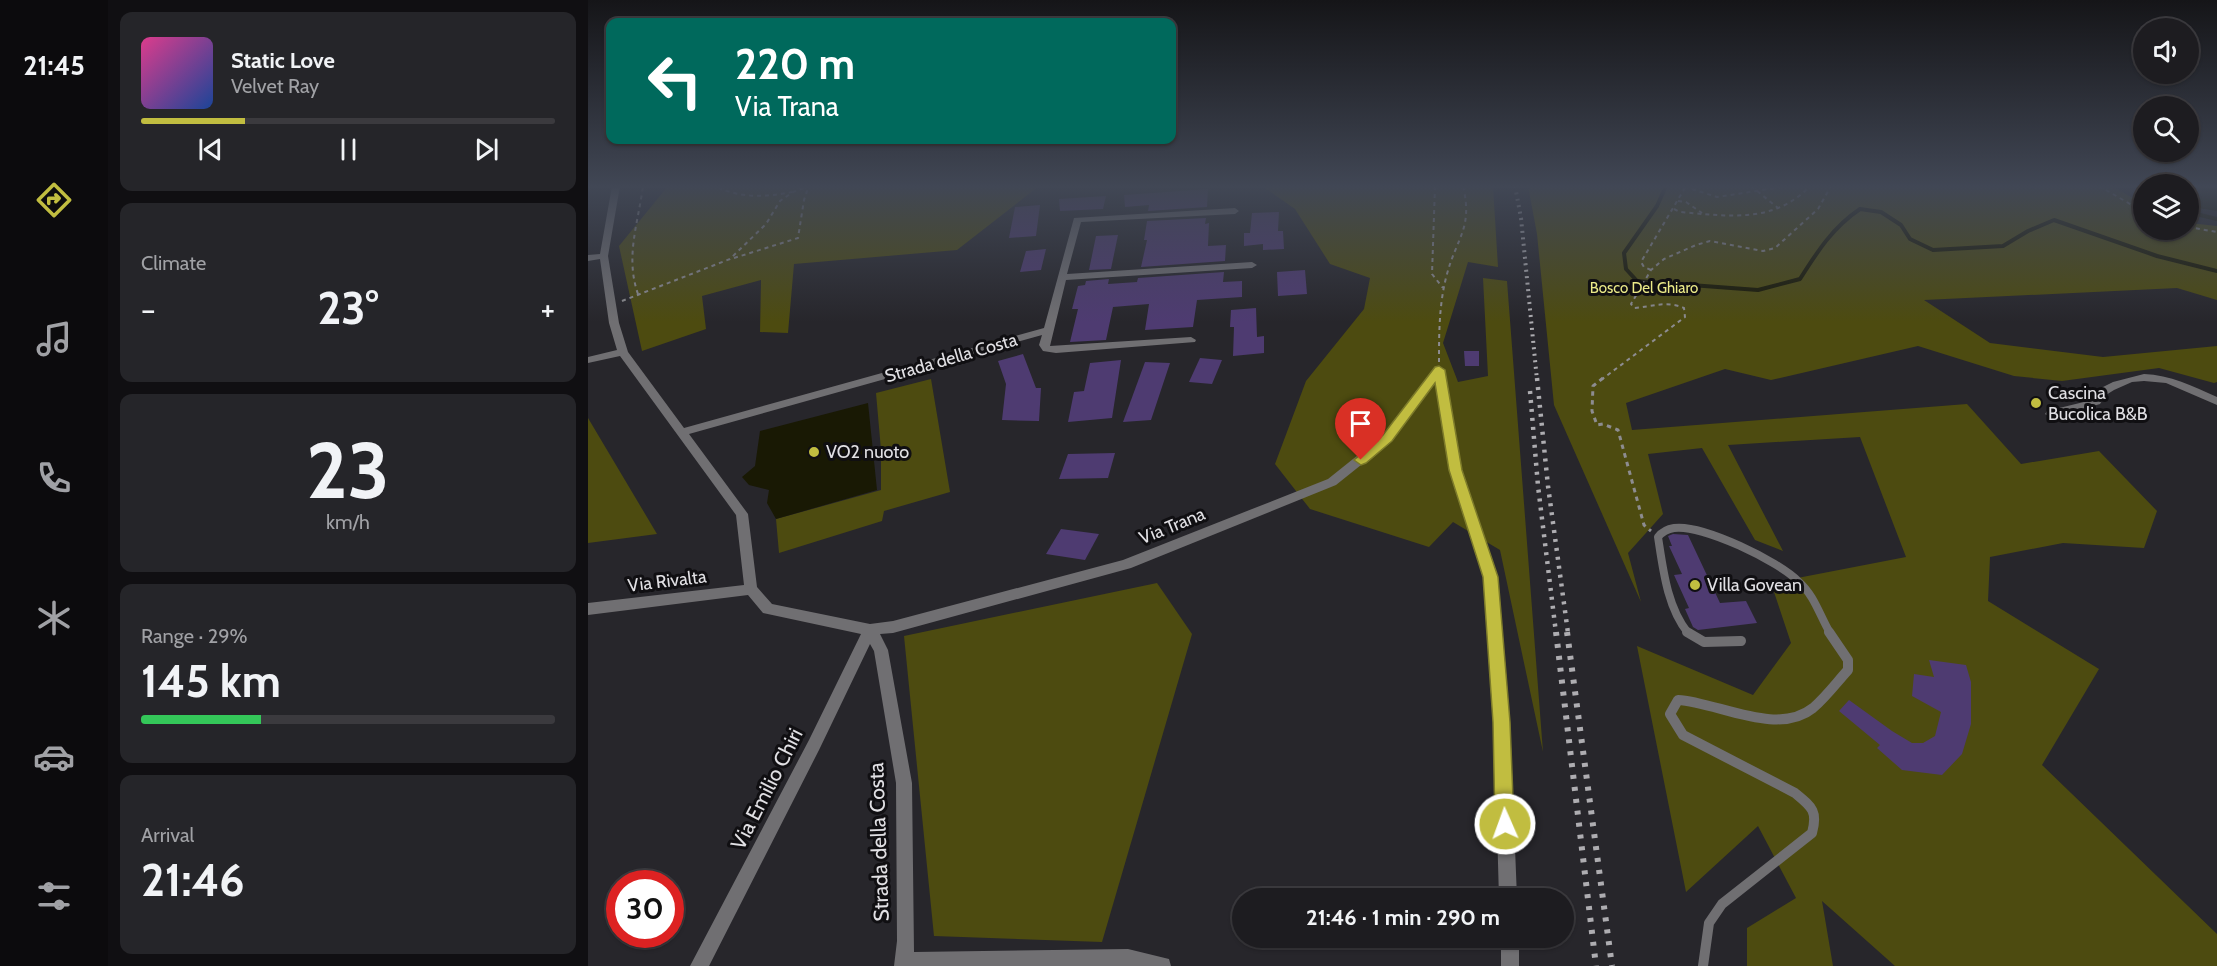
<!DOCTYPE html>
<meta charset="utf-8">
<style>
:root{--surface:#1d1c20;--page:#252529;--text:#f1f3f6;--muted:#a0a1a5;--line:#3b3a3e;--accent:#c1bd40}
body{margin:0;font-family:Cabin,sans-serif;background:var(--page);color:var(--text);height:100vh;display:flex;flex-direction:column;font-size:22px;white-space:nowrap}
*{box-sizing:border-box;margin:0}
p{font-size:20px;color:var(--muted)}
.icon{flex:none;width:33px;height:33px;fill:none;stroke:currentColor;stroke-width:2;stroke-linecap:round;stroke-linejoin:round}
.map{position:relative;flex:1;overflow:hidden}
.details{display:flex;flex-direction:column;gap:12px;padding:12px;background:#100f12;width:480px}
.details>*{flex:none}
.banner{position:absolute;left:18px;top:18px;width:570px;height:126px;border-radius:12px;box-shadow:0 2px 4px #0004,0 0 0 2px var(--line);background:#00695c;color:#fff;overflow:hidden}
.tools{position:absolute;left:1545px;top:18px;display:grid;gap:12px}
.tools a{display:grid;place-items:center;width:66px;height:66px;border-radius:50%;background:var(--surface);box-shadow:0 2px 4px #0004,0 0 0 2px var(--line);font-size:30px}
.speed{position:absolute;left:18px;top:870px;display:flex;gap:12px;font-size:30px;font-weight:700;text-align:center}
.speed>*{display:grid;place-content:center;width:78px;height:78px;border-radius:50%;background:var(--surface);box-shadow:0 2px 4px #0004,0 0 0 2px var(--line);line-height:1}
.speed .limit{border:9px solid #d22;background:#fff;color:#111}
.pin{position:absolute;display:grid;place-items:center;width:51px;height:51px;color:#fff;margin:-62px -26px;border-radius:50% 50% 50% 0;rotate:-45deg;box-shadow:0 0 6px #0007}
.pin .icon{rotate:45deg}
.me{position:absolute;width:66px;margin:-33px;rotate:358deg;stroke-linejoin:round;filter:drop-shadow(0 0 4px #0008)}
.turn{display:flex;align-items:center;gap:21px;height:126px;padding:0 30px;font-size:27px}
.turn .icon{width:78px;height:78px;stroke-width:2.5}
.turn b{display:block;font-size:42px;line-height:51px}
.big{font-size:45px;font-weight:700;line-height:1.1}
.details .widget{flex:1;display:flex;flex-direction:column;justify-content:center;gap:9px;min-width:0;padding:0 21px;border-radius:12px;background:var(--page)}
.details .dial{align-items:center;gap:0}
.dial b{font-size:78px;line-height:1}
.song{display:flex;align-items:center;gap:18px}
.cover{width:72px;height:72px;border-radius:9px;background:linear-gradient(135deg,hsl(330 70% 55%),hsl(220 70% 35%))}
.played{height:6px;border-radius:3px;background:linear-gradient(90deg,var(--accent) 25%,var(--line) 25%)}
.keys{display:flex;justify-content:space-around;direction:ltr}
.heat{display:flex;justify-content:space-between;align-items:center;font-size:33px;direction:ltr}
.charge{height:9px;border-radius:4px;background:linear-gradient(90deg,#34c759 29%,var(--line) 0)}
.trip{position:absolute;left:644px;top:888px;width:342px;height:60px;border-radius:30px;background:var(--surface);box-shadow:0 2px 4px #0004,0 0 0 2px var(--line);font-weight:700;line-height:60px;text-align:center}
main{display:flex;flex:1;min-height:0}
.dock{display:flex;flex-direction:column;width:108px;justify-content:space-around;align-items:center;background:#0c0b0d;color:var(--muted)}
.dock .icon{width:42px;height:42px}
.dock .selected{color:var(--accent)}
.dock b{font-size:27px;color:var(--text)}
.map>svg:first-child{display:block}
.green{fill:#4d4b10}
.water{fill:#191904}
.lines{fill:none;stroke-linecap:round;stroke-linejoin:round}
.stream{stroke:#191904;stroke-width:4}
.building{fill:#4e3b71}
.path-far1{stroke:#8d8c90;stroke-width:2;stroke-dasharray:4 4;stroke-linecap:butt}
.path{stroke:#8d8c90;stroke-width:3;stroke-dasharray:4.5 4.5;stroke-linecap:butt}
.service-far1{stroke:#706f72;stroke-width:8}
.service{stroke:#706f72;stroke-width:10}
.minor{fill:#706f72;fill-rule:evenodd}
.rail-far2{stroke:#aeadb1;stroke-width:4;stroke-dasharray:2 4.5;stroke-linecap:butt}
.rail-far1{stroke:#aeadb1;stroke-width:4.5;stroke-dasharray:3 6;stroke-linecap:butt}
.rail{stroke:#aeadb1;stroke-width:6;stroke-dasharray:4 8;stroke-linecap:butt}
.route{fill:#c1bd40;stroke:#7d7b2a;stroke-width:1.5}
.poi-dot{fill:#c1bd40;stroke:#100f12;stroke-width:2}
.labels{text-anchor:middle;stroke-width:6;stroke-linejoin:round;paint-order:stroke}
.far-park-label{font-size:15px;fill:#ebea88;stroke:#100f12}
.street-label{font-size:18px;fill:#e1e0e4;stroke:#100f12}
.poi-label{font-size:18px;fill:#e1e0e4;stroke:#100f12;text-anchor:start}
.near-street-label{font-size:21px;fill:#e1e0e4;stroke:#100f12}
</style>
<main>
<nav class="dock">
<b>21:45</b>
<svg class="icon selected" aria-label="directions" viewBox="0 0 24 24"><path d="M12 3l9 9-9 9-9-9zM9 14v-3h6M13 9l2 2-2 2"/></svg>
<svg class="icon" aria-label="music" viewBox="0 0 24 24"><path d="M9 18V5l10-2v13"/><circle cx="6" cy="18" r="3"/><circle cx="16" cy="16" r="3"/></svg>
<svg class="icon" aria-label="phone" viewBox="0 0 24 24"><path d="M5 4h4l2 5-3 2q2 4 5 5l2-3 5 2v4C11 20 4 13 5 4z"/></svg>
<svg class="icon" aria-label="climate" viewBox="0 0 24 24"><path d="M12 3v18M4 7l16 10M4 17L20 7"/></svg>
<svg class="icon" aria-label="car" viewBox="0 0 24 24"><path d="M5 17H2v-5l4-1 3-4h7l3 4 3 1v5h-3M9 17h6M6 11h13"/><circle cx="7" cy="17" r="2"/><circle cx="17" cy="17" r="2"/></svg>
<svg class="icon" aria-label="filters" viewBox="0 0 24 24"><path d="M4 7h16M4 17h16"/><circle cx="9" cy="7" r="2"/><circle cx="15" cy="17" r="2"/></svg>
</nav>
<section class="details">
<div class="widget">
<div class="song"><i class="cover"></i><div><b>Static Love</b><p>Velvet Ray</p></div></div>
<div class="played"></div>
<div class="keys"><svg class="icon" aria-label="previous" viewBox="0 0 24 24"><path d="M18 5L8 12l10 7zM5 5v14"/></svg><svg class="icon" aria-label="pause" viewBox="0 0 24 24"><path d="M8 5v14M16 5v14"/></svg><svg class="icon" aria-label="next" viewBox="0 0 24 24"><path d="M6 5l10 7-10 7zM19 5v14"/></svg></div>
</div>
<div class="widget"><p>Climate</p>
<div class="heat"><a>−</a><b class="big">23°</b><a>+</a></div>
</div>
<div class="widget dial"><b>23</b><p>km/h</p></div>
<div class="widget"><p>Range · 29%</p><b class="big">145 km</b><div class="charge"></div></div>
<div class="widget"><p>Arrival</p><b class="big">21:46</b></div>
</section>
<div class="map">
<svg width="1629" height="966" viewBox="0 0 1629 966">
<rect width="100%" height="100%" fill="#27262b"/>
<g class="green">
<polygon points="80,186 451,186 369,250 206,264 200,333 172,332 173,280 114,296 118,329 54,351 31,246"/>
<polygon points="674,186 905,186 910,267 880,262 855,343 870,382 900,376 895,278 919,281 955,752 912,550 865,522 841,547 722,509 687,464 718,381 776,309 782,278 742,264 707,209"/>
<polygon points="940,186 1524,186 1555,204 1556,230 1600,230 1601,223 1629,226 1629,300 1589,288 1336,300 1402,343 1515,357 1629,346 1629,382 1626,383 1571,368 1474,381 1426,376 1330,346 1183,380 1137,369 1038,403 1044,430 1379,404 1433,464 1511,451 1569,511 1556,548 1475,543 1402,557 1400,601 1511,669 1454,765 1629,934 1629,966 1307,966 1234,901 1245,966 1159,966 1159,928 1208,898 1170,826 1098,892 1049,646 1165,695 1203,643 1183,583 1318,557 1272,437 1140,445 1195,551 1167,540 1114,448 1060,454 1075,514 1040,553 1053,602 966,405 949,234"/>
<polygon points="343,379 362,492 296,511 294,521 191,553 188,519 293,490 293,450 288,393"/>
<polygon points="0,418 69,534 0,543"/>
<polygon points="569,583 604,634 514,942 346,936 316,636"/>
</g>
<g class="water">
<polygon points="1601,186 1629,186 1629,211 1604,207 1601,210"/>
<polygon points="280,403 289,490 188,519 179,503 181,490 161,485 154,477 167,466 172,431"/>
</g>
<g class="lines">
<g class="stream">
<path d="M1078,186L1069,206L1036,253L1038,269L1049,281L1170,290L1212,279C1229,252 1245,227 1272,209L1293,212L1313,225L1322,239L1345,250L1415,246L1440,231L1466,220L1569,256L1629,271"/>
<polyline points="1600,212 1629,219"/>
</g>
</g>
<g class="building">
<polygon points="620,189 619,207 560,211 561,205 537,207 536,195"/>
<polygon points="518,196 515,209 472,211 471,199"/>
<polygon points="452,205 448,236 421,238 427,207"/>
<polygon points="691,212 690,231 695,231 696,249 675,250 675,244 656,246 656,233 662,233 664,213"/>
<polygon points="618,218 617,224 621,223 620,246 638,245 637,261 553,267 559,240 556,240 559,221"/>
<polygon points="530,235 523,269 501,270 508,236"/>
<polygon points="458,249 453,270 432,272 438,251"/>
<polygon points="717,270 719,294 690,296 689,272"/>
<polygon points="636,272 635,282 654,281 654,297 609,300 605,327 557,330 561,304 525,307 518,340 482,342 490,309 484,309 490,286 497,285 498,281 521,279 520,284 549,282 550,278"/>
<polygon points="668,308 669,337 676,336 676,353 645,356 646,327 642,327 643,310"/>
<polygon points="876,351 891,351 891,366 877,366"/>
<polygon points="435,354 448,388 453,388 451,421 414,420 418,384 410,361"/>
<polygon points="612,358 634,360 624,384 601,382"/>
<polygon points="533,360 524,418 480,422 486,392 496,391 502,363"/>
<polygon points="557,362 582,363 563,420 535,422"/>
<polygon points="527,453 520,478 471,479 480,454"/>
<polygon points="473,529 511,534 497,560 458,554"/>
<polygon points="1085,534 1100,535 1132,603 1158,601 1169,623 1110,630 1105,627 1097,609 1101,608 1086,575 1094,574 1081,546 1084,546 1080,536"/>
<polygon points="1341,660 1378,665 1383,682 1383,724 1374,754 1354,775 1314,770 1289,748 1292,745 1251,711 1261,700 1304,731 1324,743 1335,743 1347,736 1353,712 1324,696 1326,674 1346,677"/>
</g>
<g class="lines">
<g class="path-far1">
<path d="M134,186L133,189C157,198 179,197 204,192"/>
<polyline points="847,186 844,274 855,288"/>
<polyline points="1163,186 1190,208"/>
<polyline points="1511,186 1556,212"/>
<polyline points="1104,189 1129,197 1200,186"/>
<polyline points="1090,201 1098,202 1114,213"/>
<path d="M1086,209L1092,212C1140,216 1186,224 1222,186"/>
<polyline points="1600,227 1629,232"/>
<polyline points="146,258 210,238 216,200 220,188"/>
<polyline points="1063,270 1056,267 1053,262 1098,186"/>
<path d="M50,294C37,257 50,224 55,186"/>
<polyline points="34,301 142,259 178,224 192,201 205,192 221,186"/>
<path d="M851,362C851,333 851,303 859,274C869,237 885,228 875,186"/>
<path d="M1013,380L1097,317L1096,308C1078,300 1064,307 1046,308L1043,304L1063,270L1076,259L1108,245L1122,241L1175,251L1187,248L1230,209L1243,186"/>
</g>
<polyline class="path" points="1015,378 1005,386 1004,411 1009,425 1015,424 1030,430 1056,525 1063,531"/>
<path class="service-far1" d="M1100,633C1079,607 1075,569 1070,537C1074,532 1079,529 1086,528C1114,524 1191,561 1211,582C1226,595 1232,616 1242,633"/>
<g class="service">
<polyline points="1099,632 1116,642 1153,641"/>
<path d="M1115,966L1121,923L1134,904L1224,833C1230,811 1224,807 1207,793L1095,735L1082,714L1090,700C1129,702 1189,737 1225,708C1238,697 1249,682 1260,670V660L1241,632"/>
</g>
<g class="minor">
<polygon points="24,186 32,186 20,256 31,323 40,352 96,428 456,328 486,218 647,208 651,211 647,214 493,222 479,274 664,262 669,265 664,268 478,280 462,346 603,337 608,340 607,342 468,353 455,351 451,345 454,335 101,434 160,514 169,587 184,604 282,624 305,621 535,560 740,479 795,435 847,368 855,368 873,470 909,577 922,722 929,898 911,898 906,722 895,577 861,470 848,382 803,441 748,485 543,568 305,633 292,634 300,650 324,783 326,952 540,949 581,959 583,966 306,966 309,941 308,783 286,651 282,644 231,750 121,966 102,966 221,740 273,634 175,613 160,595 0,615 0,603 156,585 148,515 32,356 0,363 0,357 29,350 21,323 12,259 0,261 0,255 12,254"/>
<path d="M1556,374C1582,375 1605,386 1629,397V405L1578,383L1556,381L1544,382L1526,390L1518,395L1512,404L1463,418L1457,414L1459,411L1504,400L1513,388L1525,382Z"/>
<rect x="913" y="938" width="18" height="28"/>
</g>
<polyline class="rail-far2" points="927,186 933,218 949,380"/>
<g class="rail-far1">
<polyline points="949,378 960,486 980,633"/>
<polyline points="942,391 950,486 968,633"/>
</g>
<g class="rail">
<polyline points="968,632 1008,966"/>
<polyline points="979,632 1024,966"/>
</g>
</g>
<linearGradient id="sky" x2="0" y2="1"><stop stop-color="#151518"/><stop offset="0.58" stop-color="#414755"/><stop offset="1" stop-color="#414755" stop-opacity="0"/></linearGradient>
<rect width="1629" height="322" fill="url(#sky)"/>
<polygon class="route" points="851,366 857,370 874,470 910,577 922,722 926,824 923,831 917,834 910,831 907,824 905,722 895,577 861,470 847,383 804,441 778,463 773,465 766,460 795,435 847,367"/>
<g class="poi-dot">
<circle cx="1448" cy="403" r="6"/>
<circle cx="226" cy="452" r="6"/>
<circle cx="1107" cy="585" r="6"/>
</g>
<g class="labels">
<g class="far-park-label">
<text x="1056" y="293">Bosco Del Ghiaro</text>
</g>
<g class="street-label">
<text transform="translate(363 358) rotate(-16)" y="6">Strada della Costa</text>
<text transform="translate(584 526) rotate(-22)" y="6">Via Trana</text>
<text transform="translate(79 581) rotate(-7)" y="6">Via Rivalta</text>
</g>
<g class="poi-label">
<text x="1460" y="399">Cascina<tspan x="1460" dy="21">Bucolica B&amp;B</tspan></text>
<text x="238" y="458">VO2 nuoto</text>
<text x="1119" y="591">Villa Govean</text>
</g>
<g class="near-street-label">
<text transform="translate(179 789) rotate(-63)" y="7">Via Emilio Chiri</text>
<text transform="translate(291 842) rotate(-92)" y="7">Strada della Costa</text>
</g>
</g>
</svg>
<div class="tools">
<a><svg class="icon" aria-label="sound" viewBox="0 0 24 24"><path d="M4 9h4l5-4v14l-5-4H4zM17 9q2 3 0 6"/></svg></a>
<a><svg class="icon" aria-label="search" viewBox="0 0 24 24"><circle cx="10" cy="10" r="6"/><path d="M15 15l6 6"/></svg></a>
<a><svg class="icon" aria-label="layers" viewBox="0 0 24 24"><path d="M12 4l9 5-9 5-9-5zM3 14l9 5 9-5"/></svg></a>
</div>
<div class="speed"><div class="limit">30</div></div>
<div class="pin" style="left:773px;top:460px;background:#d93025"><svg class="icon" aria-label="arrive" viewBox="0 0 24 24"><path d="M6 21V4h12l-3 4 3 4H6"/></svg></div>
<svg class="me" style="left:917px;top:824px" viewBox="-20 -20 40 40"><circle r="17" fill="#c1bd40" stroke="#fff" stroke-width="3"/><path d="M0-11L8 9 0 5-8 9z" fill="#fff"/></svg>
<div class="trip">21:46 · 1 min · 290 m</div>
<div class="banner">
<div class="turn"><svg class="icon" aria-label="left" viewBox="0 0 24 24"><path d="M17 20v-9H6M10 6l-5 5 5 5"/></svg><div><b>220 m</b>Via Trana</div></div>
</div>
</div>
</main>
